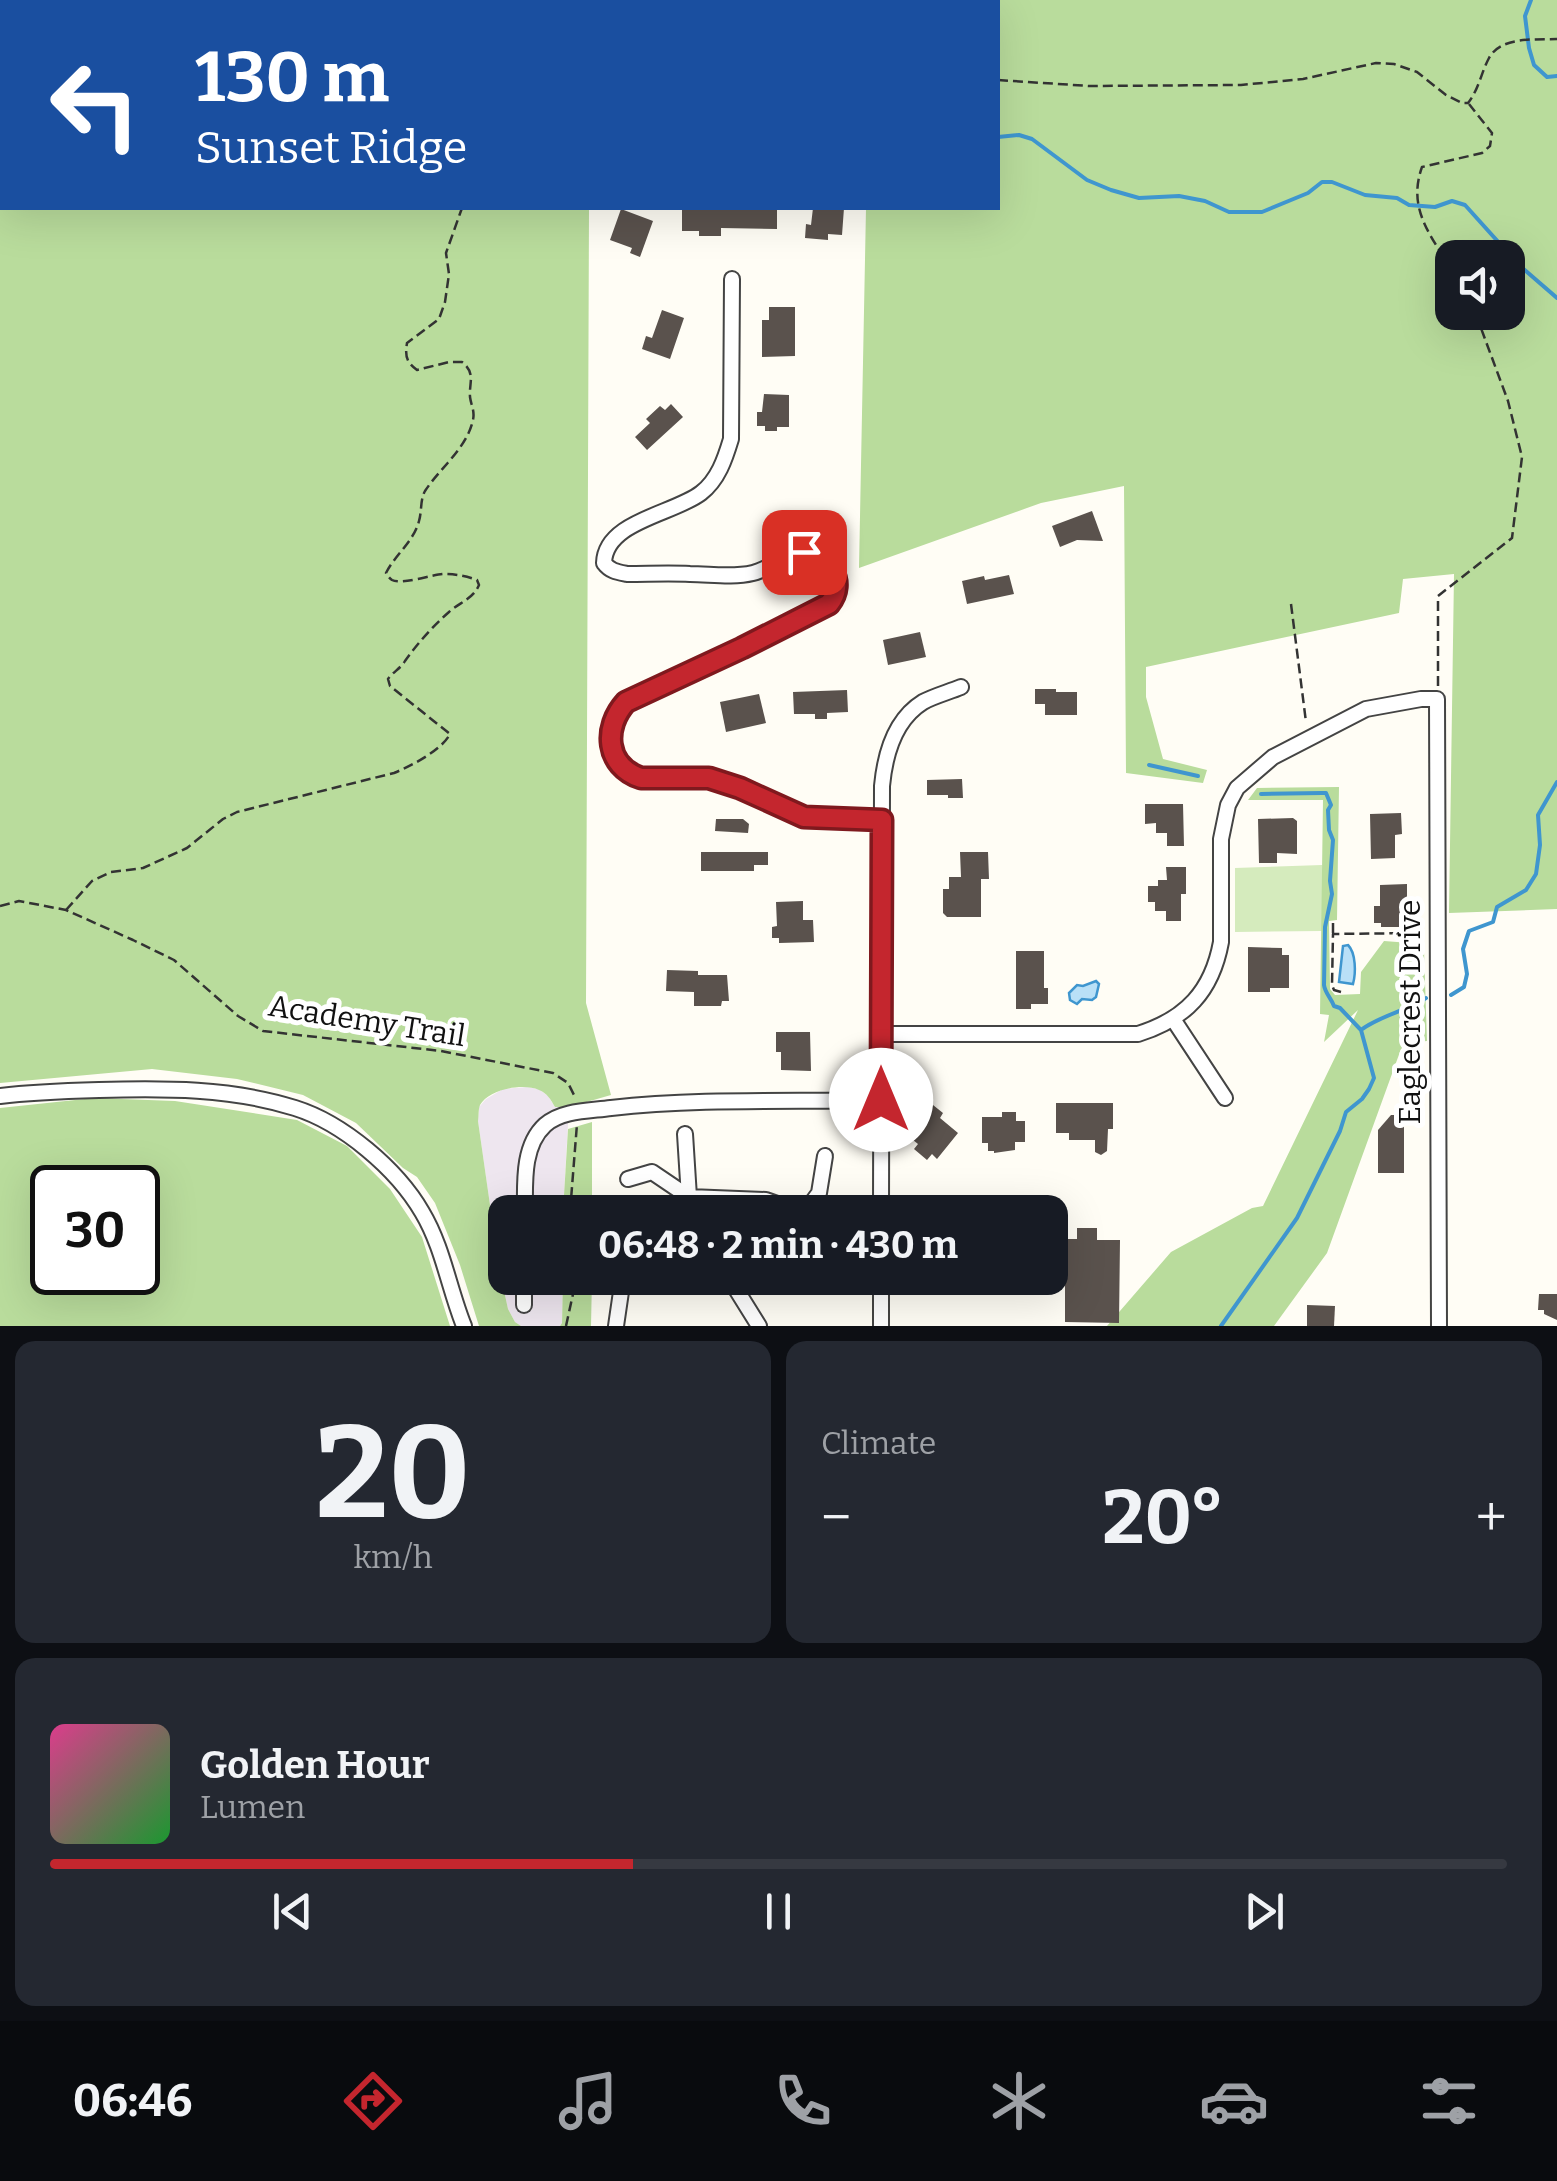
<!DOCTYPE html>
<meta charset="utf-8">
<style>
:root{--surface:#171b24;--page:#242831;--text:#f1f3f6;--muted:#9ea1a6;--line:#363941;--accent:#c4262e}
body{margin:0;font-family:Bitter,serif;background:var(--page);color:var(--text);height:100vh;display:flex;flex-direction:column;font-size:38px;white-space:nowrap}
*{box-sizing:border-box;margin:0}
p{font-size:32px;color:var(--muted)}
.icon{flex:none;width:55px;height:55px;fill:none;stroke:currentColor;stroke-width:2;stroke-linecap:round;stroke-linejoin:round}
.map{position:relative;height:1326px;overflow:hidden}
.sheet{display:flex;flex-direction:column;gap:15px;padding:15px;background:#0d0f14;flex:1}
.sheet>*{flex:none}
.guide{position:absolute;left:0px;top:0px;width:1000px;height:210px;box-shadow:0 10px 40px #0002;background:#1a4fa0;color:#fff;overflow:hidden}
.controls{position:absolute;left:1435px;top:240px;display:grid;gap:20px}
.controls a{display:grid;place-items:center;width:90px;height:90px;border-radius:20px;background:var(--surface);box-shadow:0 10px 40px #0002;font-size:50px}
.speed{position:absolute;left:30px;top:1165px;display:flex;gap:20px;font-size:50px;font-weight:700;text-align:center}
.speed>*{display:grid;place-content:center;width:130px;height:130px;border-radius:50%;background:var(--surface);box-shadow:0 10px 40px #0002;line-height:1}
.speed .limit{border:5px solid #111;border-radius:15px;background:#fff;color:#111}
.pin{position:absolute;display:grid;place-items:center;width:85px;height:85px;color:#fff;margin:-42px;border-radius:20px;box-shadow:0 5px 15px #0006}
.me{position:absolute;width:110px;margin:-55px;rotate:0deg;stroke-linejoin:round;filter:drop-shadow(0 0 8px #0008)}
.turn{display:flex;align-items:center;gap:35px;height:210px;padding:0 30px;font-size:45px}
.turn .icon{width:130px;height:130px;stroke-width:2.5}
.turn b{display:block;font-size:70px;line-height:85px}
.big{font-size:75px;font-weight:700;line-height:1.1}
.sheet .widget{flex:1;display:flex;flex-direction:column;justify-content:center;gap:15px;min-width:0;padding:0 35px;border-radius:20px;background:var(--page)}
.sheet .dial{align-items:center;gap:0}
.dial b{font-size:130px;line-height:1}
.song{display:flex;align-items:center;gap:30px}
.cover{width:120px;height:120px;border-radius:15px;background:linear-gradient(135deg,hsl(330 70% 55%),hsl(130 70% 35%))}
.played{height:10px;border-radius:5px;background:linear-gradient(90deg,var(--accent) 40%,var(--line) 40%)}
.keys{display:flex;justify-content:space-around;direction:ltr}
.heat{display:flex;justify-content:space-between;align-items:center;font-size:55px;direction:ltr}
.sheet .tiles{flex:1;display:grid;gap:15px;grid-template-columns:1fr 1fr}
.widget:last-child{grid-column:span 2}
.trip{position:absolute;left:488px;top:1195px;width:580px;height:100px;border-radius:20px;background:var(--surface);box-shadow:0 10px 40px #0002;font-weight:700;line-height:100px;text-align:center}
.tab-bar{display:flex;height:160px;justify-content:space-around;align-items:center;background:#090b0e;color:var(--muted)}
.tab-bar .icon{width:70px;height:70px}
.tab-bar .active{color:var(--accent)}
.tab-bar b{font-size:45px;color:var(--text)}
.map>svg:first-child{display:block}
.industrial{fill:#eee6ef}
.green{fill:#d5ebbd}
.forest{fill:#b9dc9c;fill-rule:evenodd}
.water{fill:#b9e0f7;stroke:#3f96cf;stroke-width:2.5}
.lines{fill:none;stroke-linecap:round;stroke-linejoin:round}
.stream{stroke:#3f96cf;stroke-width:4}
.building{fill:#5a524d}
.minor-casing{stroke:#444;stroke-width:18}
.path{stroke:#333;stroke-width:2.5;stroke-dasharray:10 5;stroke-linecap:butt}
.minor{stroke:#fff;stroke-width:14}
.route-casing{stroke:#7f191e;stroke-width:25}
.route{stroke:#c4262e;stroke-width:18}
.labels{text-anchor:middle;stroke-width:10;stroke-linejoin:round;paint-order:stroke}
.street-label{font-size:30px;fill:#111;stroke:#fff}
</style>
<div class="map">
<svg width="1557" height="1326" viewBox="0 0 1557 1326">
<rect width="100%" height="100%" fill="#fffdf5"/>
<polygon class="industrial" points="527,1087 539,1089 548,1096 555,1107 569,1107 563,1212 505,1212 505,1278 563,1278 562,1323 560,1326 521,1326 515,1322 508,1309 499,1268 478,1121 479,1107 486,1099 503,1089"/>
<polygon class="green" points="1322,865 1322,931 1235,932 1235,868"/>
<g class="forest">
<path d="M0,0H1557V909L1449,913L1454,574L1403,579L1399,613L1146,667V697L1163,759L1207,770L1203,783L1126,773L1124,486L1041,503L859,568L866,208H998V2H2V208H589L586,1003L611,1095L569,1107H555C551,1100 547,1093 539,1090C523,1083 489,1089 480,1105C478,1110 479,1116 478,1121L499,1268L508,1309L515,1322L521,1326H479L460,1265L435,1203L417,1177L403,1168L356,1123L303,1095L237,1079L152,1069L0,1083ZM1452,258H1508V312H1452Z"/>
<polygon points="1339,787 1337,920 1329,921 1330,989 1335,995 1360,994 1361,972 1384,941 1410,943 1424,951 1427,1041 1408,1043 1401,1049 1327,1253 1274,1326 1107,1326 1171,1252 1252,1208 1263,1206 1358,1010 1324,1042 1329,1015 1320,1014 1323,800 1248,800 1257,788"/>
<path d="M94,1098L175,1101L297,1120L347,1146L390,1189L422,1237L450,1326H0V1108ZM52,1188H138V1272H52Z"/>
<polygon points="592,1122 592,1212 563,1212 568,1129"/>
<polygon points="563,1278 592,1278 591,1326 560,1326 562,1323"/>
</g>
<g class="water">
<path d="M1348,945C1356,953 1356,973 1353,984L1339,982L1343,946Z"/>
<polygon points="1096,981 1099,984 1096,997 1092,1000 1082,999 1077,1004 1070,1000 1069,993 1077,985 1083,986"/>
</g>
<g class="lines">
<g class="stream">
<polyline points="394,0 397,2"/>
<polyline points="573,0 575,2"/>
<polyline points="1531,0 1525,16 1529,48 1534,65 1547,77 1557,76"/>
<polyline points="998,137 1019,135 1032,139 1087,180 1111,190 1139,198 1179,196 1205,201 1229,212 1262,212 1308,193 1322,182 1332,182 1365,195 1397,198 1409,205 1435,207 1452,201 1465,205 1519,265 1557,298"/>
<polyline points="1149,765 1198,776"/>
<path d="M1261,794L1322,793H1326L1331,805L1328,810L1329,830L1333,840L1330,881L1332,894L1325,927L1324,985C1325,993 1331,998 1334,1006L1340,1008L1360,1029"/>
<polyline points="1451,995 1464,987 1467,974 1463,949 1469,931 1493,922 1497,907 1526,890 1536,874 1540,845 1538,815 1557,782"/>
<path d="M1221,1326L1297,1218L1340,1131L1346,1112L1362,1099L1369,1089L1374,1078L1361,1030C1379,1016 1406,1011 1426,998"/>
</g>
</g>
<g class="building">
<polygon points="682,208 777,208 777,229 721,228 721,236 699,236 699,231 682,231"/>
<polygon points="813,208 844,208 842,235 828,234 828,240 805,238 806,224 811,225"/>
<polygon points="621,209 653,221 640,257 630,253 632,248 610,240"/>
<polygon points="769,307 795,307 795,356 762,357 762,320 769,320"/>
<polygon points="662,310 684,318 670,359 642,349 646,336 652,338"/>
<polygon points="764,394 789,395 789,427 777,427 777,431 765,431 765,426 757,426 757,412 762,412"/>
<polygon points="671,404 683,417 647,450 635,437 650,423 646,419 660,406 665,410"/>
<polygon points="1092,511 1103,541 1077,540 1060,547 1052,526"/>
<polygon points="1009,575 1014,594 967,604 962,581 984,576 985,580"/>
<polygon points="920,632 926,657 888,665 883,640"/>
<polygon points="1035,689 1056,689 1056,692 1077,692 1077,715 1045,715 1045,704 1035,704"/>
<polygon points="847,690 848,712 827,713 827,719 815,719 815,714 794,714 793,692"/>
<polygon points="759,694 766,723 726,732 720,702"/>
<polygon points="962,779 963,798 948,798 948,795 927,795 927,780"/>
<polygon points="1145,804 1183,804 1184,846 1167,846 1167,833 1156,833 1156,823 1145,824"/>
<polygon points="1401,813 1402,834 1395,835 1395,858 1371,859 1370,814"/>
<polygon points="1293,818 1297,821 1297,854 1277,853 1277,863 1259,863 1258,819"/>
<polygon points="716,819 743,819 749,824 748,833 715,831"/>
<polygon points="701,852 768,852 768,865 754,865 754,871 701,871"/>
<polygon points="960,852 988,852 989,879 981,879 981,917 947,917 943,913 943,889 949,889 949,877 961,877"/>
<polygon points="1166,867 1186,867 1186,894 1181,894 1181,921 1166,921 1166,911 1155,911 1155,902 1148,902 1148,886 1158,886 1158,880 1167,880"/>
<polygon points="1407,884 1407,920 1399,921 1399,927 1381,927 1381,923 1374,923 1374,906 1380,906 1380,885"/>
<polygon points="803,901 803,920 813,920 814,942 779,943 779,938 772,938 772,927 777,926 776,902"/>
<polygon points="1248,947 1282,948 1282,955 1289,955 1289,988 1270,988 1270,992 1248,992"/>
<polygon points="1016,951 1044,951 1044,988 1048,988 1048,1004 1031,1004 1031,1009 1016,1009"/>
<polygon points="667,970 698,971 698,975 727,975 729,1001 722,1001 721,1006 694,1006 694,992 666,991"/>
<polygon points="776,1032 810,1032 811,1071 781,1070 781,1052 776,1052"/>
<polygon points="928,1101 943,1113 940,1118 958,1133 937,1159 932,1154 927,1160 914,1149 918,1144 913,1140 926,1121 917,1113"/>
<polygon points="1056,1103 1113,1103 1113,1129 1108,1129 1107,1151 1101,1155 1095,1152 1095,1140 1069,1140 1069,1133 1056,1133"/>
<polygon points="1002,1112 1016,1112 1016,1121 1025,1121 1025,1142 1015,1142 1015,1150 994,1153 994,1151 988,1151 988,1143 982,1143 982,1117 1002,1117"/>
<polygon points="1391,1115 1404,1115 1404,1173 1378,1173 1378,1130"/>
<polygon points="1077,1228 1097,1228 1097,1240 1120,1240 1119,1323 1065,1322 1065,1239 1077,1239"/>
<polygon points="1539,1294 1557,1294 1557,1320 1544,1314 1544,1310 1538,1310"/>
<polygon points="1307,1305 1335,1306 1334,1326 1307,1326"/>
</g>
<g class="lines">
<g class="minor-casing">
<g id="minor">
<path d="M732,279L731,439C725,459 718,480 701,493C674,514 605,521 604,563C610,571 617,572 627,574C648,574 669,573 690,574C710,574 732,578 753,573C769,569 796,550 811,553C828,556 843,580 836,596C831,605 819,610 811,615L626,701C616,713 610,727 612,743C616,797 687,771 722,781C747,787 768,803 791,813C819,824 853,820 882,820"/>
<polyline points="1173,1019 1225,1098"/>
<path d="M881,1034H1138C1186,1019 1212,991 1221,942V839L1228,805L1237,788L1273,757L1366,709L1421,699H1437L1439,1326"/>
<path d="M0,1096C33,1092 66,1091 99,1090C163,1088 232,1088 295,1108C343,1123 397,1169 422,1212C443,1247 449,1289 464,1326"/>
<polyline points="685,1134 689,1197 766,1200 800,1212"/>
<polyline points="628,1179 652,1172 689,1197 692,1212"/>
<path d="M525,1212C525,1184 522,1146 545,1125C562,1110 590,1111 611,1108C701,1098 791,1102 881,1100"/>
<polyline points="805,1212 819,1193 825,1156"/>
<path d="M881,1212L882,786C885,754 894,720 923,702C934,696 949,692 961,687"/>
<polyline points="714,1278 731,1281 759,1326"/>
<polyline points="524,1305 524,1278"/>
<polyline points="616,1326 623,1278"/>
<polyline points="881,1326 881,1278"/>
</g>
</g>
<g class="path">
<polyline points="275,0 281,2"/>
<polyline points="245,2 248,0"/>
<polyline points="942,2 946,0"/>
<polyline points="0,42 2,43"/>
<path d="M998,80L1089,86L1241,85L1303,79L1376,63L1394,64L1417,72L1446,95L1462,103H1468C1479,89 1481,73 1489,58C1501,36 1535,40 1557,39"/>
<path d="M1452,270C1431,236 1407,209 1422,167L1482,153L1490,146L1492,133L1469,104"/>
<polyline points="1291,604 1306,722"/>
<polyline points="1438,686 1438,596 1512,538 1522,457 1508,401 1475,312"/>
<polyline points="0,906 19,901 66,910 133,940 174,960 238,1016 263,1031 441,1051 553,1073 568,1083 575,1097"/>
<path d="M66,910L92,881L111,872L143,868L187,848L223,819L237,812L394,773C411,766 442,750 450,734L390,686L388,679C393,672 401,668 405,661C418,643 432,627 449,612C460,602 473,599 479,585L477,580C466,576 455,574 443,574C431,575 401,585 392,580C389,578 388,576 386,573C395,555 414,541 419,521C422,511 420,500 425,491C440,468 467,448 473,420C475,411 471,405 470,397C469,382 476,373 462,362H449L417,370C406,362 405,356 407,343L439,319L445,302L449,274L446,253L462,208"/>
<polyline points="1333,923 1333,933"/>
<polyline points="1341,992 1334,990 1332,985 1333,934 1421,933"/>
<polyline points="570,1212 577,1124"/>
<polyline points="566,1326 573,1294 572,1278"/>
</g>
<use href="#minor" class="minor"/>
</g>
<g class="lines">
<g class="route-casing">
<path id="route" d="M804,552C829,555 847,582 829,604L742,648L626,702C603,727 605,766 641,778H709L740,788L804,817L882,820L881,1100"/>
</g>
<use href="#route" class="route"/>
</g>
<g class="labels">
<g class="street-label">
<text transform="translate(1410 1012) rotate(-90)" y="10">Eaglecrest Drive</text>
<text transform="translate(367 1021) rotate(9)" y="10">Academy Trail</text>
</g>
</g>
</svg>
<div class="controls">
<a><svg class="icon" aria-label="sound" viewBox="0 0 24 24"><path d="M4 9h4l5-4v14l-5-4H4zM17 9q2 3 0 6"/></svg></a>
</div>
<div class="speed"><div class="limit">30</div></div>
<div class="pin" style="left:804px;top:552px;background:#d93025"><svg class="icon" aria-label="arrive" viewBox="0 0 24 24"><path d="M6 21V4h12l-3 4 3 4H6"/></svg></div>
<svg class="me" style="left:881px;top:1100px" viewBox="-20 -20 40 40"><circle r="19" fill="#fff"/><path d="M0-13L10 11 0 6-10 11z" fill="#c4262e"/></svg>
<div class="trip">06:48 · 2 min · 430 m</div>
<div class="guide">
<div class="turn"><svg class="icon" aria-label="left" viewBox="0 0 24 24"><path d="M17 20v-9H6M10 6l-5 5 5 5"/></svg><div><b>130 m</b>Sunset Ridge</div></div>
</div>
</div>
<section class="sheet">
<div class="tiles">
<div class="widget dial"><b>20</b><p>km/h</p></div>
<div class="widget"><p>Climate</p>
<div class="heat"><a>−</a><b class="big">20°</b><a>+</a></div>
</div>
<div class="widget">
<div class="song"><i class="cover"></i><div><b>Golden Hour</b><p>Lumen</p></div></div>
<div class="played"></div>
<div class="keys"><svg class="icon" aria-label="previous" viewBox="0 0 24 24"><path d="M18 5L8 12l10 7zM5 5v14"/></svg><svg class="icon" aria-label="pause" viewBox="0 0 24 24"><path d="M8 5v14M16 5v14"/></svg><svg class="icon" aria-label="next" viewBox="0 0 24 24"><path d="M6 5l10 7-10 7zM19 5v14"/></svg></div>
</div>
</div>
</section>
<nav class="tab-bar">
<b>06:46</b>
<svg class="icon active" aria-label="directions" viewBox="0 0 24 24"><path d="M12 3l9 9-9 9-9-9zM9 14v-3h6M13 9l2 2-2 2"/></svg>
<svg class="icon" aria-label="music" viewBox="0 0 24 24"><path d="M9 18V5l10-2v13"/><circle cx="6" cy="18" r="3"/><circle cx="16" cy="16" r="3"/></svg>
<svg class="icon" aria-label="phone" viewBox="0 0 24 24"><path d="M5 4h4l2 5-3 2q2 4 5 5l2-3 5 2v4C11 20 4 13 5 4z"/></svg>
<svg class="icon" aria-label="climate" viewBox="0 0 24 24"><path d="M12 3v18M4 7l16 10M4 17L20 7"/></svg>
<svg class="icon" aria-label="car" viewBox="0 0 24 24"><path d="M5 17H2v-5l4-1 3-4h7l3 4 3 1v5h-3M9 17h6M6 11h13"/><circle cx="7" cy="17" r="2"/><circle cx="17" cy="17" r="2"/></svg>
<svg class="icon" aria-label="filters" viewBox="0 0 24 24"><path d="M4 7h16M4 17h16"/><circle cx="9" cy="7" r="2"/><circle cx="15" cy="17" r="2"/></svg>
</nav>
